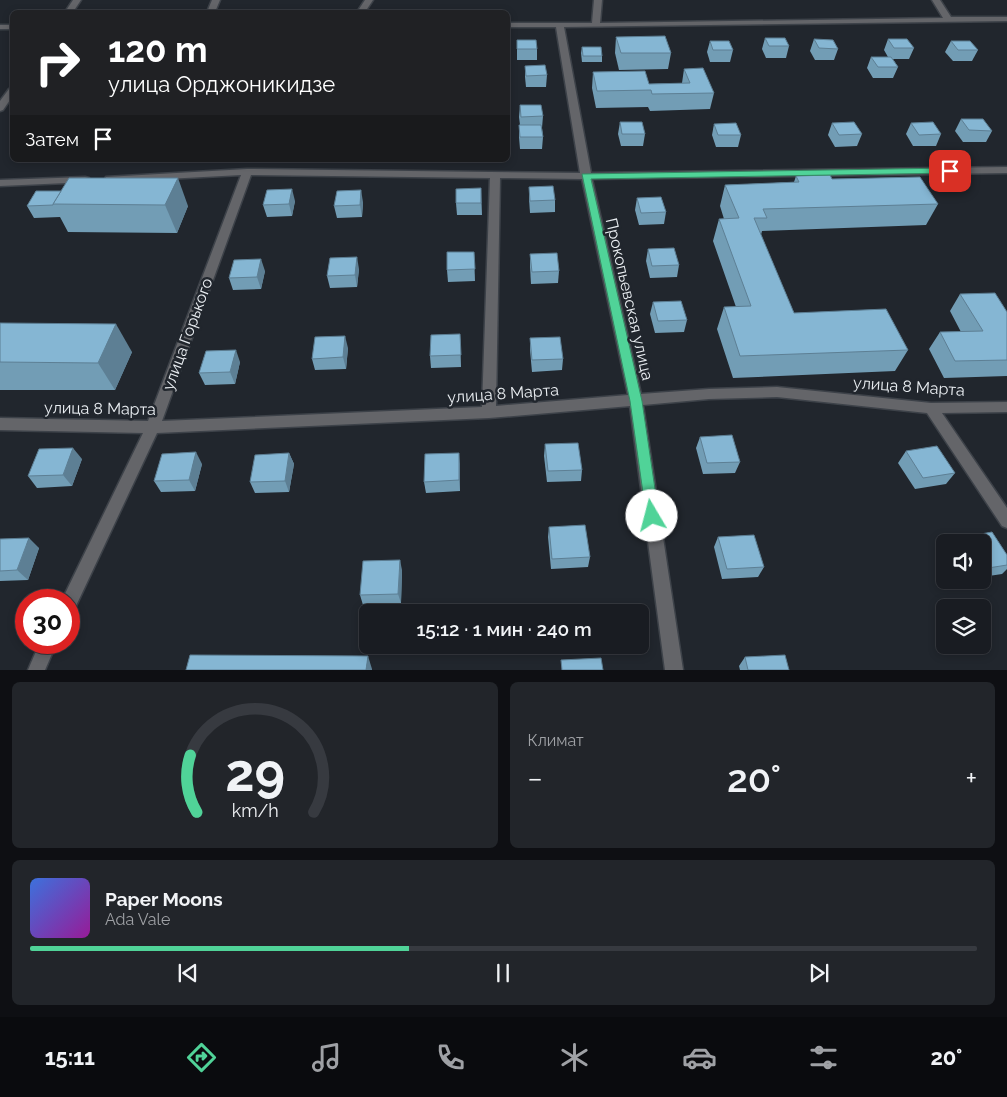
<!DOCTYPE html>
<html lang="ru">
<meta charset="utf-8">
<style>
:root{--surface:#191c22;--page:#22252a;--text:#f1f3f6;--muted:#9fa1a5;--line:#373a40;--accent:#50d398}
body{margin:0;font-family:Raleway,sans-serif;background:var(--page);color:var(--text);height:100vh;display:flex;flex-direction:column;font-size:19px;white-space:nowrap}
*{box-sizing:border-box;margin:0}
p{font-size:16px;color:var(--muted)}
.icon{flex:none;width:28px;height:28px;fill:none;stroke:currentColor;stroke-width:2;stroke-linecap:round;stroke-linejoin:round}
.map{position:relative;height:670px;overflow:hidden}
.sheet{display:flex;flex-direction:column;gap:12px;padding:12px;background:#0e0f13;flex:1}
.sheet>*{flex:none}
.top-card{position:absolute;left:10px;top:10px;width:500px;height:152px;border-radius:8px;box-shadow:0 2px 8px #0003,0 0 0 1px var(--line);background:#202124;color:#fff;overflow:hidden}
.tools{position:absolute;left:936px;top:534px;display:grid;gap:10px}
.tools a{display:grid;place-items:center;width:55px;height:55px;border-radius:8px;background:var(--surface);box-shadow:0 2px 8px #0003,0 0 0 1px var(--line);font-size:25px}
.speed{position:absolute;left:15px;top:589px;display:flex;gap:10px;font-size:25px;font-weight:700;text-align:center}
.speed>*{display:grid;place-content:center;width:65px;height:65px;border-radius:50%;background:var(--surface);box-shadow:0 2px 8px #0003,0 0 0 1px var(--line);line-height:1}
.speed .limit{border:8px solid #d22;background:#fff;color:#111}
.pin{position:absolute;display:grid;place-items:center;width:42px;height:42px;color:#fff;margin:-21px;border-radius:10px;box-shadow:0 2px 8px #0006}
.me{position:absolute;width:55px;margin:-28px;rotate:352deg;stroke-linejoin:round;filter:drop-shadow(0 0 4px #0008)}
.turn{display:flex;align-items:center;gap:18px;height:105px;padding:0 15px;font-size:22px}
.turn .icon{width:65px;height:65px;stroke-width:2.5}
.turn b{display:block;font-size:35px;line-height:42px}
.then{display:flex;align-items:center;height:48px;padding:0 15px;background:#0003;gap:10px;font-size:19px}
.big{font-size:38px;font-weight:600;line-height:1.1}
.sheet .widget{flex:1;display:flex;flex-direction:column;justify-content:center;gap:8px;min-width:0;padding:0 18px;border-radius:8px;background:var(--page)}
.sheet .dial{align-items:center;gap:0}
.dial svg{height:130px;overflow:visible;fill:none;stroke:var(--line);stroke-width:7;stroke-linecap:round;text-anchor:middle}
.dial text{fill:var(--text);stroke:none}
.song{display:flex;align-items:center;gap:15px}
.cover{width:60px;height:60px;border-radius:8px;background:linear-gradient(135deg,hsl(220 70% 55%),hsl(300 70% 35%))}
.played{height:5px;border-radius:2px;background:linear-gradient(90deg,var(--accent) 40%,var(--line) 40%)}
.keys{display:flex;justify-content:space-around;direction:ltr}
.heat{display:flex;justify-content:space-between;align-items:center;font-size:28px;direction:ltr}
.sheet .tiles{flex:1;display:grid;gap:12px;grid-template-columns:1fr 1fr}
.widget:last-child{grid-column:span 2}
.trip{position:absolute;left:359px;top:604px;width:290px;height:50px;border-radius:8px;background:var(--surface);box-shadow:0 2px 8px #0003,0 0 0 1px var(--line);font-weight:600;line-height:50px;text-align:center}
.tab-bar{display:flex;height:80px;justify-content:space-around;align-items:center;background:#0a0b0e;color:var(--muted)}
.tab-bar .icon{width:35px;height:35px}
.tab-bar .on{color:var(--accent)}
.tab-bar b{font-size:22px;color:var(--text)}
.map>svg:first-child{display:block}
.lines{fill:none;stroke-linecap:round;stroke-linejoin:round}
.minor-casing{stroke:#3d4249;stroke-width:3}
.minor{fill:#646569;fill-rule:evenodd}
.wall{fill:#729db5}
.shaded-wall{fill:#5d7f94}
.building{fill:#85b6d3;stroke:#5d7f94}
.route{fill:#50d398;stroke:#348963}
.labels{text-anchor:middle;stroke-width:5;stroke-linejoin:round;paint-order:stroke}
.street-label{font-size:16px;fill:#eaeef2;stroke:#21262d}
</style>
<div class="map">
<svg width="1007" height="670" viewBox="0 0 1007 670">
<rect width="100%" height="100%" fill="#21262d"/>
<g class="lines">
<g class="minor-casing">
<g id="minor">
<polygon points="73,0 81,0 73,12 65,12"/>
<polygon points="212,0 220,0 215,12 207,12"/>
<polygon points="365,0 373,0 365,12 357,12"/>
<path d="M594,0H602L600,23L943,18L932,0H940L951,17H1007V21L564,27L591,173L1007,167V173L592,179L641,394L709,389L777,387L931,403L1007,402V412L942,413L1007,508V528L1002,526L927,413L777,397L709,399L643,405L683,670H665L630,406L489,418L157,433L75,608L69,610V600H62L143,433L0,430V418L148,421L241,175L110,182L105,179L106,177L247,169L580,173L556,27H508V23H592ZM251,175L490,178L482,407L162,421ZM500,178L582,179L628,395L496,406Z"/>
<rect x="0" y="25" width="12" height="4"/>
<polygon points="12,88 12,97 3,110 0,111 0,101 9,89"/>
<polygon points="85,177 89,178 89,182 0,186 0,180"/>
<polygon points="40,642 57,642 45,670 28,670"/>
</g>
</g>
<use href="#minor" class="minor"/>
</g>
<g class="wall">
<polygon points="616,37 671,53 668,69 619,70 615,53"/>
<polygon points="765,38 789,46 786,58 766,58 762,49"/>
<polygon points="814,39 838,49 834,60 815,60 810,51"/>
<polygon points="888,39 914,48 909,59 893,59 898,67 893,78 873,78 867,68 871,57 888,57 884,50"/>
<polygon points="517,40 537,49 537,60 517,60"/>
<polygon points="710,41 733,50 730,62 710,62 707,52"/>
<polygon points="951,41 978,50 972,61 953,61 945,52"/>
<polygon points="582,47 602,56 602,62 582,62 581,53"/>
<polygon points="525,66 547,75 546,87 526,87 525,77"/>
<polygon points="684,69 714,93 710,109 650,111 648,107 596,108 592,88 593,72 649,84 682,83"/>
<polygon points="520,105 543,116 542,128 543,137 542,149 520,149 519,137 519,125 520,125 519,117"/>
<polygon points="961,119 992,131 986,142 963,142 955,131"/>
<polygon points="620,122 645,134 643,146 621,146 618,134"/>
<polygon points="832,123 862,134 857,146 835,147 828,135"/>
<polygon points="911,123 941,134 936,146 913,146 906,134"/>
<polygon points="714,124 741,135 738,147 716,147 712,135"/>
<polygon points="796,176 832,179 938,204 926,225 762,231 761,235 794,313 908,350 895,371 733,378 717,329 724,307 736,307 713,241 719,219 724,219 720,206 725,185 794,182"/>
<polygon points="529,187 555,200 555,212 530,213 529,199"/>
<polygon points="481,188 482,215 457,215 456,203"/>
<polygon points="36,191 188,206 177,233 68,232 60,217 34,218 27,206"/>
<polygon points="637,198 666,212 664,224 639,225 635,210"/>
<polygon points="295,201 292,216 267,217 263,205"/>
<polygon points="363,202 362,217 337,218 334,206"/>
<polygon points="648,249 679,265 677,277 650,278 646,261"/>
<polygon points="474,252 475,281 448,282 447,270"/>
<polygon points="530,254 559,271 558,283 531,284 530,267"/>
<polygon points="359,269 357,287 330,288 327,276"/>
<polygon points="265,271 261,289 233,290 229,278"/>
<polygon points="960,294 1007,312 1007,376 944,378 929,349 940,332 961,332 950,311"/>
<polygon points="653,302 687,320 684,332 655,333 650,314"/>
<polygon points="0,323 132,352 115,390 0,390"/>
<polygon points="460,334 461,367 431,368 430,356"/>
<polygon points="530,338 563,359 562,370 532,372 530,350"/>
<polygon points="348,348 346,369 315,370 312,359"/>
<polygon points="240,362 235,384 205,385 199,373"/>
<polygon points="700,437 740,462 735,473 703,474 696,448"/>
<polygon points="545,444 582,470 581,481 547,482 544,456"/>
<polygon points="906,451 955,473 946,484 915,489 898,463"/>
<polygon points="289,453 294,464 289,492 255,493 250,482"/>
<polygon points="82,459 72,486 37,488 28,476"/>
<polygon points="202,464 195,491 161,492 154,481"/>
<polygon points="460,464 460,491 426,493 424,482"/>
<polygon points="549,527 590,557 588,567 551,569 548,537"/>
<polygon points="992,532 1007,555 1007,569 1002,574 982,577 982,542 955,542 959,538"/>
<polygon points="718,537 764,567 758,577 722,579 714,547"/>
<polygon points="0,539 39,548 28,580 0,581"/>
<polygon points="402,570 401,603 363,605 360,595"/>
<polygon points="745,657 789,670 740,670 739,666"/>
</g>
<g class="shaded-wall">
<polygon points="178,178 188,206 177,233 165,205"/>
<polygon points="292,189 295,201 292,216 289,204"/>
<polygon points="361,190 363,202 362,217 360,205"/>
<polygon points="357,257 359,269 357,287 355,275"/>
<polygon points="261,259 265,271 261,289 257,277"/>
<polygon points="116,324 132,352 115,390 98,363"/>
<polygon points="345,336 348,348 346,369 343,357"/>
<polygon points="236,350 240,362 235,384 230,372"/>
<polygon points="73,448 82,459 72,486 63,475"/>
<polygon points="196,452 202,464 195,491 189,480"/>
<polygon points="289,453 294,464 289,492 285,481"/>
<polygon points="459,453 460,464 460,491 459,480"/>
<polygon points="29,538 39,548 28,580 17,570"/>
<polygon points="400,560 402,570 401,603 398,594"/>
<polygon points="368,656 372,669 372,670 366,670"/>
</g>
<g class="building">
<polygon points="665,36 671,53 621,53 616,37"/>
<polygon points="765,38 785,38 789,46 769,46"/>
<polygon points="814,39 833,40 838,49 819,48"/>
<polygon points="888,39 907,39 914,48 894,48"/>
<polygon points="517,40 536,40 537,49 517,49"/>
<polygon points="710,41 729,41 733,50 713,50"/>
<polygon points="951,41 970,41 978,50 958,50"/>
<polygon points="582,47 601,47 602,56 583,56"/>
<polygon points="871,57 891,57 898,67 878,67"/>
<polygon points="545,65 547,75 526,76 525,66"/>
<polygon points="703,68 714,93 652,94 651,90 597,91 593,72 645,71 649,84 690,83 684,69"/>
<polygon points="520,105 541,105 543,116 521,117"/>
<polygon points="961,119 983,119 992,131 969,130"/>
<polygon points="620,122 642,122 645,134 622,134"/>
<polygon points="854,122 862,134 839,135 832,123"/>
<polygon points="933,122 941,134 919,135 911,123"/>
<polygon points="736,123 741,135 718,135 714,124"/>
<polygon points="519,125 541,125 543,137 520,137"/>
<polygon points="830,175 832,179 920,177 938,204 763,209 767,218 754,218 794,313 886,309 908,350 740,356 724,307 751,306 719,219 739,218 725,185 799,182 796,176"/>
<polygon points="69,178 178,178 165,205 53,204"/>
<polygon points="553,186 555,200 530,201 529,187"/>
<polygon points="481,188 481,203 456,203 456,189"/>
<polygon points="292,189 289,204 263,205 267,190"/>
<polygon points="361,190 360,205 334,206 337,191"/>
<polygon points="36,191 61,191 53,204 53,205 27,206"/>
<polygon points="661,197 666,212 641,213 637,198"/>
<polygon points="674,248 679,265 652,266 648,249"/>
<polygon points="447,252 474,252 475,269 447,270"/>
<polygon points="557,253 559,271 532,272 530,254"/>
<polygon points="357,257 355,275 327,276 330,258"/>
<polygon points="261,259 257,277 229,278 234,260"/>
<polygon points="995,293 1007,312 1007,360 955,361 940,332 983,331 960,294"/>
<polygon points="681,301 687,320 658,321 653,302"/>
<polygon points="0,323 116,324 98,363 0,362"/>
<polygon points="460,334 461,355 430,356 431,335"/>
<polygon points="345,336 343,357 312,359 315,337"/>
<polygon points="560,337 563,359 532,360 530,338"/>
<polygon points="236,350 230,372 199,373 206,351"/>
<polygon points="732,435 740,462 707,463 700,437"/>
<polygon points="578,443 582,470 548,471 545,444"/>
<polygon points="937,446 955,473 923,478 906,451"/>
<polygon points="73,448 63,475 28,476 39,449"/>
<polygon points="196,452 189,480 154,481 162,454"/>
<polygon points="289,453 285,481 250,482 255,455"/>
<polygon points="459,453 459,480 424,482 425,454"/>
<polygon points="585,525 590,557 552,559 549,527"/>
<polygon points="992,532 1007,555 1007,565 982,569 982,542 962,542 959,538"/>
<polygon points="754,535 764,567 727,569 718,537"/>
<polygon points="29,538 17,570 0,571 0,539"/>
<polygon points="400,560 398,594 360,595 363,561"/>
<polygon points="190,655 368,656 366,670 186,670"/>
<polygon points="785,655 789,670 748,670 745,657"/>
<polygon points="601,658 603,670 562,670 561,660"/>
</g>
<polygon class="route" points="950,168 954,171 953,173 591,179 642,401 659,516 657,521 652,522 647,521 630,401 582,174"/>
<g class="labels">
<g class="street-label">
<text transform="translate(630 299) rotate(77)" y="6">Прокопьевская улица</text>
<text transform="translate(187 334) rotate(-70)" y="6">улица Горького</text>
<text transform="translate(909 386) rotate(4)" y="6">улица 8 Марта</text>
<text transform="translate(503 393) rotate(-4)" y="6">улица 8 Марта</text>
<text transform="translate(100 408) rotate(1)" y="6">улица 8 Марта</text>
</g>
</g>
</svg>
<div class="tools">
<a><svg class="icon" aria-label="sound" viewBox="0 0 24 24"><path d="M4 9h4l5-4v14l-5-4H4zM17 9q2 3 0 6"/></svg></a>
<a><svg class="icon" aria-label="layers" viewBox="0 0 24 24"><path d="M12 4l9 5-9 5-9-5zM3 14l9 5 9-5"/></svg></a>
</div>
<div class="speed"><div class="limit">30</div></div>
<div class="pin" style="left:950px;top:171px;background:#d93025"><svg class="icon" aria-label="arrive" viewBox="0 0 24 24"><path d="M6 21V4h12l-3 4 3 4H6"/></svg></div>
<svg class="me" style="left:652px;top:516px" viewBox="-20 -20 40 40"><circle r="19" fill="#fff"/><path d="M0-13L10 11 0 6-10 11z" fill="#50d398"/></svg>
<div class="trip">15:12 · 1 мин · 240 m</div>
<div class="top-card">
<div class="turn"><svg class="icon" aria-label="right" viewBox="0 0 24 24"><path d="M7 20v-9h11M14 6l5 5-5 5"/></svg><div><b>120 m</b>улица Орджоникидзе</div></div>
<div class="then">Затем<svg class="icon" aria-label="arrive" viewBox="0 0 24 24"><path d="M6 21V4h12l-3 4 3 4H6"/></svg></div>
</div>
</div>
<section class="sheet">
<div class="tiles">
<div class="widget dial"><svg viewBox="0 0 100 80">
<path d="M14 69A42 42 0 1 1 86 69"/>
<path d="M14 69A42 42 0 0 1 10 34" stroke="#50d398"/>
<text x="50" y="56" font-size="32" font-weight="700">29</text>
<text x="50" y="72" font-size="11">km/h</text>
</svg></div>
<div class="widget"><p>Климат</p>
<div class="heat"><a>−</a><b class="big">20°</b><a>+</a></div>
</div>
<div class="widget">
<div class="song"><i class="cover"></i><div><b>Paper Moons</b><p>Ada Vale</p></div></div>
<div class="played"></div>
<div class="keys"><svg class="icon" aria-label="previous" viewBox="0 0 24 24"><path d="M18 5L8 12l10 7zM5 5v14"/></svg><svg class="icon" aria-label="pause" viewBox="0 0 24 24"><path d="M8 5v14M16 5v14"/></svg><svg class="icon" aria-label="next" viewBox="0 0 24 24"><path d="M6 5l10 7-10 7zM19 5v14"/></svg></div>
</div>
</div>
</section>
<nav class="tab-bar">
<b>15:11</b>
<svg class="icon on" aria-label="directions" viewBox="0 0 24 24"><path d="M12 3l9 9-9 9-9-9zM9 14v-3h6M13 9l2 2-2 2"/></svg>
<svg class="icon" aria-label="music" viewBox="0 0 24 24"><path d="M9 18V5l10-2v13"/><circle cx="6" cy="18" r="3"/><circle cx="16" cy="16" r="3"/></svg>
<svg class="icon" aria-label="phone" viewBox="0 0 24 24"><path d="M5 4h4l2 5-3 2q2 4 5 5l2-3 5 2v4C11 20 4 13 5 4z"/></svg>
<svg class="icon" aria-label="climate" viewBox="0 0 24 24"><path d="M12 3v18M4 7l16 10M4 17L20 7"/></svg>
<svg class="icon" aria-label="car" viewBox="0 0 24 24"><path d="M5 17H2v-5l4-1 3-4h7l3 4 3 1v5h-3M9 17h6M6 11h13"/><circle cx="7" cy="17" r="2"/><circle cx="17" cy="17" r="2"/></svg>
<svg class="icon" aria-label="filters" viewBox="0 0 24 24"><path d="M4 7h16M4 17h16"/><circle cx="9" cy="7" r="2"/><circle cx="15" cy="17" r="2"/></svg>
<b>20°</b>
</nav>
